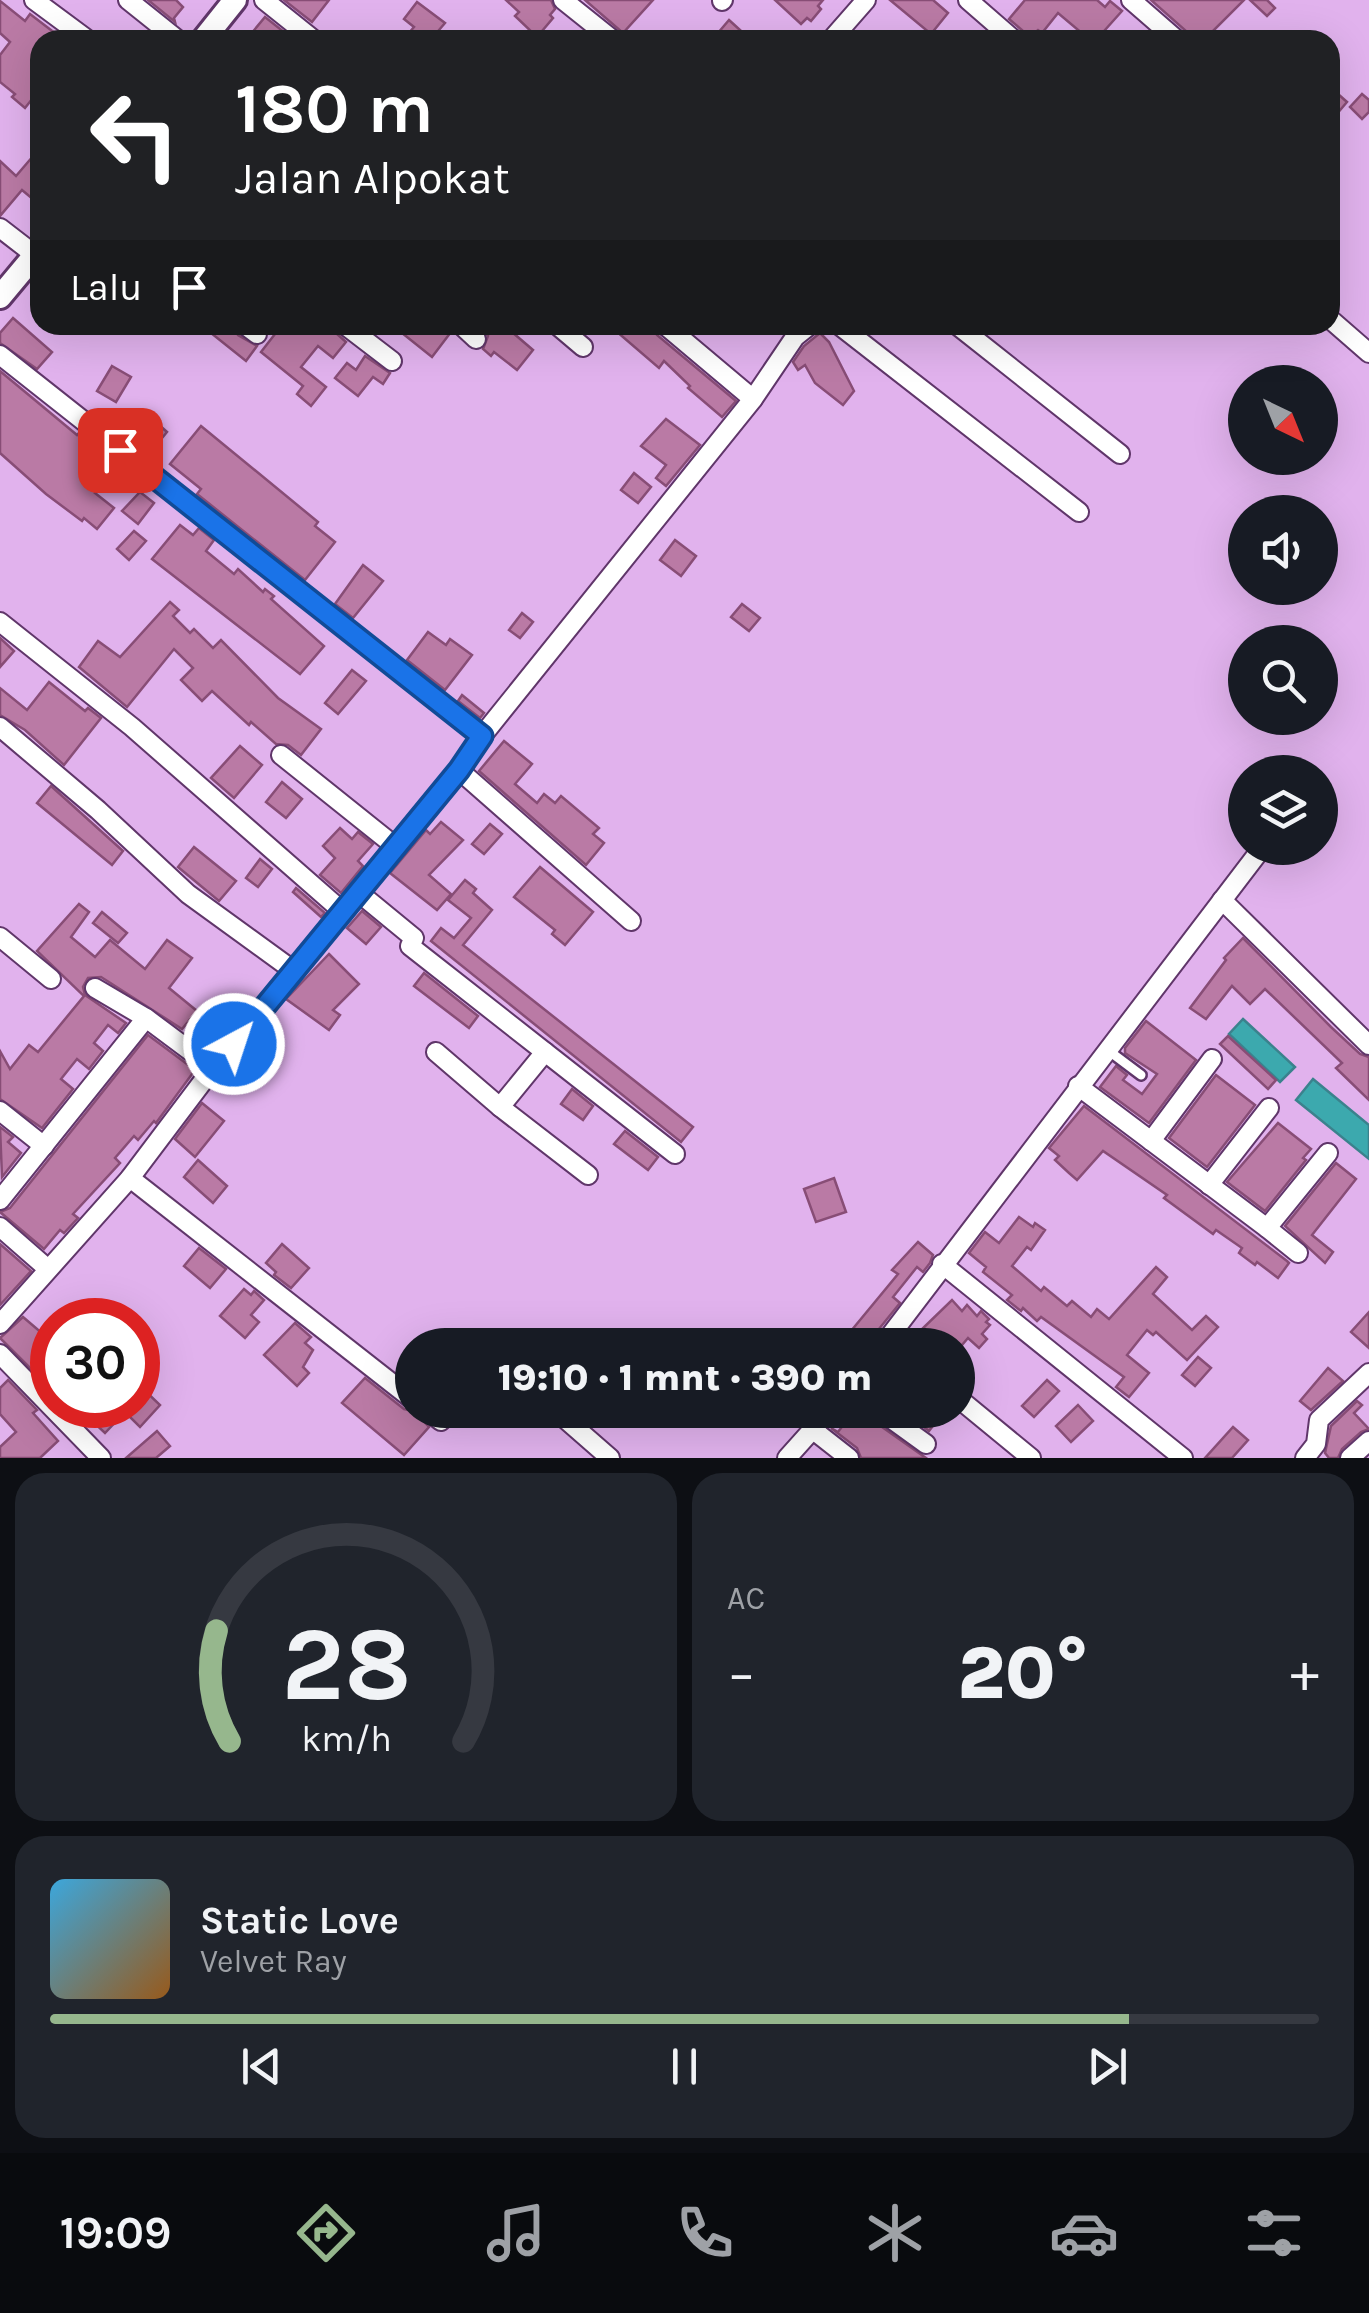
<!DOCTYPE html>
<html lang="id">
<meta charset="utf-8">
<style>
:root{--surface:#171b24;--page:#20242c;--text:#f1f3f6;--muted:#9ea1a6;--line:#363941;--accent:#96b78d}
body{margin:0;font-family:Karla,sans-serif;background:var(--page);color:var(--text);height:100vh;display:flex;flex-direction:column;font-size:38px;white-space:nowrap}
*{box-sizing:border-box;margin:0}
p{font-size:32px;color:var(--muted)}
.icon{flex:none;width:55px;height:55px;fill:none;stroke:currentColor;stroke-width:2;stroke-linecap:round;stroke-linejoin:round}
.map{position:relative;height:1458px;overflow:hidden}
.panel{display:flex;flex-direction:column;gap:15px;padding:15px;background:#0d0f14;flex:1}
.panel>*{flex:none}
.top-card{position:absolute;left:30px;top:30px;width:1310px;height:305px;border-radius:30px;box-shadow:0 10px 40px #0002;background:#202124;color:#fff;overflow:hidden}
.needle{width:65px;rotate:137deg}
.buttons{position:absolute;left:1228px;top:365px;display:grid;gap:20px}
.buttons a{display:grid;place-items:center;width:110px;height:110px;border-radius:50%;background:var(--surface);box-shadow:0 10px 40px #0002;font-size:50px}
.speed{position:absolute;left:30px;top:1298px;display:flex;gap:20px;font-size:50px;font-weight:700;text-align:center}
.speed>*{display:grid;place-content:center;width:130px;height:130px;border-radius:50%;background:var(--surface);box-shadow:0 10px 40px #0002;line-height:1}
.speed .limit{border:15px solid #d22;background:#fff;color:#111}
.pin{position:absolute;display:grid;place-items:center;width:85px;height:85px;color:#fff;margin:-42px;border-radius:20px;box-shadow:0 5px 15px #0006}
.me{position:absolute;width:110px;margin:-55px;rotate:40deg;stroke-linejoin:round;filter:drop-shadow(0 0 8px #0008)}
.turn{display:flex;align-items:center;gap:35px;height:210px;padding:0 40px;font-size:45px}
.turn .icon{width:130px;height:130px;stroke-width:2.5}
.turn b{display:block;font-size:70px;line-height:85px}
.then{display:flex;align-items:center;height:95px;padding:0 40px;background:#0003;gap:20px;font-size:38px}
.big{font-size:75px;font-weight:800;line-height:1.1}
.panel .widget{flex:1;display:flex;flex-direction:column;justify-content:center;gap:15px;min-width:0;padding:0 35px;border-radius:30px;background:var(--page)}
.panel .dial{align-items:center;gap:0}
.dial svg{height:260px;overflow:visible;fill:none;stroke:var(--line);stroke-width:7;stroke-linecap:round;text-anchor:middle}
.dial text{fill:var(--text);stroke:none}
.song{display:flex;align-items:center;gap:30px}
.cover{width:120px;height:120px;border-radius:15px;background:linear-gradient(135deg,hsl(200 70% 55%),hsl(30 70% 35%))}
.played{height:10px;border-radius:5px;background:linear-gradient(90deg,var(--accent) 85%,var(--line) 85%)}
.keys{display:flex;justify-content:space-around;direction:ltr}
.heat{display:flex;justify-content:space-between;align-items:center;font-size:55px;direction:ltr}
.panel .tiles{flex:1;display:grid;gap:15px;grid-template-columns:1fr 1fr}
.widget:last-child{grid-column:span 2}
.trip{position:absolute;left:395px;top:1328px;width:580px;height:100px;border-radius:50px;background:var(--surface);box-shadow:0 10px 40px #0002;font-weight:800;line-height:100px;text-align:center}
.tab-bar{display:flex;height:160px;justify-content:space-around;align-items:center;background:#090b0e;color:var(--muted)}
.tab-bar .icon{width:70px;height:70px}
.tab-bar .on{color:var(--accent)}
.tab-bar b{font-size:45px;color:var(--text)}
.map>svg:first-child{display:block}
.water{fill:#3ca9ae;stroke:#3b828d;stroke-width:2.5}
.building{fill:#ba7aa5;stroke:#884d76;stroke-width:2.5}
.lines{fill:none;stroke-linecap:round;stroke-linejoin:round}
.service-casing{stroke:#60366a;stroke-width:14}
.minor-casing{stroke:#60366a;stroke-width:22}
.tertiary-casing{stroke:#60366a;stroke-width:28}
.service{stroke:#fff;stroke-width:9}
.minor{stroke:#fff;stroke-width:18}
.tertiary{stroke:#fff;stroke-width:22}
.route-casing{stroke:#114b97;stroke-width:25}
.route{stroke:#1a73e8;stroke-width:18}
</style>
<div class="map">
<svg width="1369" height="1458" viewBox="0 0 1369 1458">
<rect width="100%" height="100%" fill="#e1b2ed"/>
<g class="water">
<polygon points="1243,1019 1295,1067 1280,1082 1229,1034"/>
<polygon points="1313,1079 1369,1125 1369,1159 1296,1100"/>
</g>
<g class="building">
<polygon points="148,0 176,0 183,7 174,18 175,22"/>
<polygon points="284,0 329,0 312,22"/>
<polygon points="506,0 551,0 555,9 550,15 553,18 537,37 515,16 519,12"/>
<polygon points="585,0 653,0 623,33"/>
<polygon points="775,0 823,0 818,6 821,9 811,21 807,18 801,24"/>
<polygon points="890,0 933,0 948,13 931,34"/>
<polygon points="1025,0 1097,0 1105,7 1110,1 1122,11 1096,40 1090,40 1058,13 1042,33 1038,30 1026,40 1023,31 1009,19"/>
<polygon points="1151,0 1244,0 1204,40 1196,40"/>
<polygon points="1250,0 1267,0 1275,8 1267,16"/>
<polygon points="0,1 25,21 30,14 64,40 40,40 40,89 25,108 12,97 15,94 0,82 0,55 10,42 0,33"/>
<polygon points="417,2 445,23 439,30 451,40 403,40 414,27 404,19"/>
<polygon points="265,17 294,40 246,40"/>
<polygon points="729,20 751,40 712,40"/>
<polygon points="1330,87 1347,102 1330,122"/>
<polygon points="1362,94 1369,100 1369,112 1362,119 1350,107"/>
<polygon points="34,155 40,161 40,205 22,190 0,216 0,161 16,176"/>
<polygon points="13,318 52,352 37,369 0,343 0,333"/>
<polygon points="201,325 233,325 238,335 257,346 246,361"/>
<polygon points="282,325 333,325 337,334 346,342 333,358 318,346 301,367 326,387 311,406 297,394 303,386 261,352"/>
<polygon points="392,325 449,325 451,332 432,357"/>
<polygon points="479,325 518,325 512,332 533,350 517,370 494,352 491,356 483,349 488,336"/>
<polygon points="609,325 653,325 657,335 736,401 722,417 688,388 690,386 664,361 659,368"/>
<polygon points="820,333 829,342 854,391 843,405 815,383 805,365 798,370 793,362 804,346"/>
<polygon points="365,356 390,373 383,384 373,377 358,396 335,378 347,363 356,370"/>
<polygon points="112,366 131,377 116,402 97,391"/>
<polygon points="0,371 77,435 79,433 89,442 117,468 95,493 114,508 97,529 84,518 82,521 46,494 0,453"/>
<polygon points="148,415 167,432 149,454 135,442 143,433 137,429"/>
<polygon points="666,419 700,445 666,486 656,478 666,465 641,446"/>
<polygon points="201,426 318,522 315,526 335,542 305,580 197,494 201,489 170,464"/>
<polygon points="634,473 651,487 638,503 621,490"/>
<polygon points="140,492 154,503 138,524 122,511"/>
<polygon points="180,525 193,535 199,528 214,540 206,551 234,574 238,569 263,592 265,589 274,596 271,599 324,646 300,674 152,559"/>
<polygon points="134,531 146,541 129,560 117,549"/>
<polygon points="675,540 696,556 681,576 660,560"/>
<polygon points="363,565 383,581 353,618 335,604"/>
<polygon points="170,602 179,610 173,616 190,633 194,629 213,648 221,640 278,698 321,729 301,755 288,745 276,744 251,722 249,725 212,691 202,701 181,680 193,668 174,649 127,707 79,667 98,641 120,657"/>
<polygon points="742,604 760,618 749,631 731,617"/>
<polygon points="522,613 533,622 520,638 509,630"/>
<polygon points="428,632 446,645 450,639 472,655 445,690 407,660"/>
<polygon points="0,638 14,651 0,667"/>
<polygon points="352,670 366,681 338,714 325,703"/>
<polygon points="49,682 85,711 88,708 101,718 64,765 25,730 0,715 0,688 27,710"/>
<polygon points="462,695 484,713 480,718 458,701"/>
<polygon points="504,741 532,764 515,784 537,803 544,794 555,803 561,796 599,828 593,834 604,843 586,865 479,771"/>
<polygon points="240,746 262,765 234,798 211,778"/>
<polygon points="282,782 302,799 286,818 266,802"/>
<polygon points="51,786 123,851 112,865 37,803"/>
<polygon points="441,822 463,840 429,875 451,894 437,910 390,873 426,830 430,834"/>
<polygon points="490,824 502,834 484,854 472,844"/>
<polygon points="340,828 352,839 358,832 373,844 358,861 363,866 341,893 320,875 335,858 323,846"/>
<polygon points="194,847 236,881 219,901 178,867"/>
<polygon points="260,859 272,869 258,887 246,878"/>
<polygon points="540,867 593,912 565,945 552,934 555,930 514,897"/>
<polygon points="465,880 476,889 473,893 492,910 463,945 693,1127 681,1142 431,941 441,928 454,938 471,918 448,900"/>
<polygon points="296,888 325,913 321,917 293,892"/>
<polygon points="79,904 89,912 71,937 95,957 110,940 145,969 167,940 192,958 169,988 197,1011 182,1029 101,977 88,978 83,987 85,995 126,1023 118,1033 108,1025 94,1043 103,1051 89,1069 77,1059 61,1079 73,1089 42,1128 0,1099 0,1051 10,1069 29,1045 38,1052 84,996 37,951"/>
<polygon points="362,911 381,927 366,944 347,928"/>
<polygon points="102,912 127,933 118,943 93,923"/>
<polygon points="1243,938 1331,1027 1360,1054 1369,1057 1369,1100 1336,1068 1342,1063 1265,989 1250,1004 1232,986 1206,1019 1190,1008 1226,960 1224,958"/>
<polygon points="329,954 359,984 333,1010 340,1015 329,1030 286,999"/>
<polygon points="424,973 478,1016 469,1028 414,986"/>
<polygon points="1146,1021 1196,1060 1149,1123 1100,1087 1116,1066 1127,1075 1123,1080 1142,1094 1157,1074 1125,1053 1125,1048"/>
<polygon points="148,1035 195,1070 156,1123 154,1121 138,1140 134,1136 115,1158 120,1163 73,1214 78,1218 64,1233 60,1230 44,1249 0,1212 10,1208"/>
<polygon points="1228,1036 1276,1080 1268,1089 1220,1044"/>
<polygon points="1216,1075 1255,1105 1207,1167 1169,1138"/>
<polygon points="572,1089 593,1106 583,1120 561,1104"/>
<polygon points="202,1103 224,1121 195,1157 175,1139"/>
<polygon points="1084,1106 1287,1261 1289,1263 1278,1278 1257,1262 1255,1265 1239,1253 1242,1248 1216,1230 1213,1234 1164,1198 1167,1195 1103,1151 1077,1180 1069,1173 1055,1160 1059,1156 1049,1148"/>
<polygon points="1278,1123 1311,1149 1303,1158 1306,1160 1265,1211 1227,1182"/>
<polygon points="0,1127 13,1137 8,1142 21,1153 2,1177"/>
<polygon points="625,1131 658,1157 648,1170 614,1144"/>
<polygon points="198,1160 227,1186 213,1203 184,1177"/>
<polygon points="1336,1163 1356,1179 1312,1235 1333,1252 1325,1263 1285,1226"/>
<polygon points="834,1178 846,1212 816,1222 804,1189"/>
<polygon points="1019,1217 1033,1227 1035,1223 1045,1230 1031,1250 1027,1247 1012,1266 1041,1291 1044,1287 1067,1306 1072,1301 1091,1317 1097,1309 1109,1319 1156,1267 1167,1277 1153,1294 1192,1330 1206,1316 1218,1327 1187,1360 1156,1332 1153,1335 1147,1330 1127,1355 1149,1373 1129,1397 1116,1387 1124,1377 1041,1317 1037,1321 1023,1308 1021,1311 1007,1300 1012,1295 983,1272 986,1267 969,1253 985,1232 999,1243"/>
<polygon points="918,1242 933,1255 930,1263 923,1272 917,1267 893,1297 900,1303 866,1345 856,1345 846,1337 898,1274 892,1270"/>
<polygon points="0,1244 31,1271 0,1305"/>
<polygon points="282,1244 309,1268 291,1288 274,1275 276,1272 266,1263"/>
<polygon points="199,1248 226,1269 210,1288 184,1266"/>
<polygon points="244,1289 251,1295 254,1291 264,1300 251,1315 259,1322 245,1338 220,1316"/>
<polygon points="952,1300 962,1311 967,1305 977,1316 981,1311 989,1319 986,1322 990,1325 982,1334 987,1339 979,1348 968,1338 962,1345 935,1345 920,1331"/>
<polygon points="1369,1312 1369,1348 1351,1332"/>
<polygon points="23,1317 50,1340 43,1347 52,1355 52,1390 0,1338"/>
<polygon points="295,1323 311,1337 305,1343 313,1350 303,1367 309,1373 297,1386 264,1355"/>
<polygon points="452,1331 468,1345 439,1345"/>
<polygon points="1198,1357 1211,1368 1195,1386 1182,1375"/>
<polygon points="1328,1368 1343,1381 1311,1410 1300,1401"/>
<polygon points="365,1378 404,1409 414,1411 429,1427 404,1455 342,1403"/>
<polygon points="8,1380 37,1410 33,1413 58,1441 40,1458 0,1458 0,1447 16,1432 0,1414 0,1388"/>
<polygon points="1047,1380 1059,1391 1034,1417 1022,1406"/>
<polygon points="138,1384 160,1405 140,1427 125,1412 105,1433 89,1418 101,1405 138,1405"/>
<polygon points="1357,1401 1362,1405 1354,1413 1369,1429 1361,1432 1342,1449 1338,1458 1329,1458 1325,1453 1331,1426"/>
<polygon points="1078,1405 1093,1421 1071,1442 1056,1426"/>
<polygon points="855,1410 867,1410 872,1420 926,1458 861,1458 857,1448 831,1428 838,1432"/>
<polygon points="925,1410 945,1410 929,1431 916,1421"/>
<polygon points="1233,1427 1248,1440 1232,1458 1205,1458"/>
<polygon points="157,1431 170,1446 156,1458 126,1458"/>
</g>
<g class="lines">
<g class="service-casing">
<polyline id="service" points="1109,1051 1141,1075"/>
</g>
<g class="minor-casing">
<g id="minor">
<polyline points="34,0 88,40"/>
<polyline points="128,0 178,40"/>
<polyline points="264,0 314,40"/>
<polyline points="563,0 613,40"/>
<polyline points="968,0 1014,40"/>
<polyline points="1131,0 1177,40"/>
<polyline points="722,1 723,0"/>
<polyline points="831,40 866,0"/>
<polyline points="0,228 35,255"/>
<polyline points="1330,319 1369,353"/>
<polyline points="245,325 257,334"/>
<polyline points="345,325 392,361"/>
<polyline points="461,325 476,339"/>
<polyline points="557,325 583,347"/>
<polyline points="665,325 753,399"/>
<polyline points="839,325 1079,512"/>
<polyline points="957,325 1120,454"/>
<polyline points="0,355 482,736"/>
<polyline points="0,622 132,727 342,911"/>
<polyline points="0,727 98,810 188,894 294,971"/>
<polyline points="281,755 396,847"/>
<polyline points="459,770 631,921"/>
<polyline points="358,892 414,938 410,946 545,1052 500,1107 588,1175"/>
<polyline points="1222,900 1369,1045"/>
<polyline points="0,937 51,979"/>
<polyline points="95,988 146,1018"/>
<polyline points="436,1052 500,1107"/>
<polyline points="545,1052 675,1154"/>
<polyline points="1078,1086 1267,1228 1328,1153"/>
<polyline points="0,1111 44,1146"/>
<polyline points="1151,1141 1212,1059"/>
<polyline points="130,1178 412,1399"/>
<polyline points="1209,1185 1269,1108"/>
<polyline points="0,1200 146,1018 213,1068"/>
<polyline points="0,1227 48,1269"/>
<polyline points="1267,1228 1298,1253"/>
<polyline points="942,1264 1183,1458"/>
<polyline points="0,1324 130,1178 213,1068 459,770 482,736 753,399 795,337 810,325"/>
<polyline points="883,1345 1262,848"/>
<polyline points="0,1354 101,1458"/>
<polyline points="958,1398 1031,1458"/>
<polyline points="427,1410 441,1421"/>
<polyline points="555,1410 610,1458"/>
<polyline points="879,1410 926,1444"/>
<polyline points="812,1429 849,1458"/>
<polyline points="787,1458 830,1410"/>
<polyline points="1305,1458 1316,1444 1319,1420 1369,1373"/>
<polyline points="1350,1458 1369,1441"/>
</g>
</g>
<g class="tertiary-casing">
<g id="tertiary">
<polyline points="203,40 235,0"/>
<polyline points="0,297 40,249"/>
</g>
</g>
<use href="#service" class="service"/>
<use href="#minor" class="minor"/>
<use href="#tertiary" class="tertiary"/>
</g>
<g class="lines">
<g class="route-casing">
<polyline id="route" points="120,450 482,736 459,770 234,1044"/>
</g>
<use href="#route" class="route"/>
</g>
</svg>
<div class="buttons">
<a><svg class="needle" viewBox="-14 -14 28 28"><path d="M0-13l5 13h-10z" fill="#e53935"/><path d="M0 13l5-13h-10z" fill="#9ea1a6"/></svg></a>
<a><svg class="icon" aria-label="sound" viewBox="0 0 24 24"><path d="M4 9h4l5-4v14l-5-4H4zM17 9q2 3 0 6"/></svg></a>
<a><svg class="icon" aria-label="search" viewBox="0 0 24 24"><circle cx="10" cy="10" r="6"/><path d="M15 15l6 6"/></svg></a>
<a><svg class="icon" aria-label="layers" viewBox="0 0 24 24"><path d="M12 4l9 5-9 5-9-5zM3 14l9 5 9-5"/></svg></a>
</div>
<div class="speed"><div class="limit">30</div></div>
<div class="pin" style="left:120px;top:450px;background:#d93025"><svg class="icon" aria-label="arrive" viewBox="0 0 24 24"><path d="M6 21V4h12l-3 4 3 4H6"/></svg></div>
<svg class="me" style="left:234px;top:1044px" viewBox="-20 -20 40 40"><circle r="17" fill="#1a73e8" stroke="#fff" stroke-width="3"/><path d="M0-11L8 9 0 5-8 9z" fill="#fff"/></svg>
<div class="trip">19:10 · 1 mnt · 390 m</div>
<div class="top-card">
<div class="turn"><svg class="icon" aria-label="left" viewBox="0 0 24 24"><path d="M17 20v-9H6M10 6l-5 5 5 5"/></svg><div><b>180 m</b>Jalan Alpokat</div></div>
<div class="then">Lalu<svg class="icon" aria-label="arrive" viewBox="0 0 24 24"><path d="M6 21V4h12l-3 4 3 4H6"/></svg></div>
</div>
</div>
<section class="panel">
<div class="tiles">
<div class="widget dial"><svg viewBox="0 0 100 80">
<path d="M14 69A42 42 0 1 1 86 69"/>
<path d="M14 69A42 42 0 0 1 10 35" stroke="#96b78d"/>
<text x="50" y="56" font-size="32" font-weight="700">28</text>
<text x="50" y="72" font-size="11">km/h</text>
</svg></div>
<div class="widget"><p>AC</p>
<div class="heat"><a>−</a><b class="big">20°</b><a>+</a></div>
</div>
<div class="widget">
<div class="song"><i class="cover"></i><div><b>Static Love</b><p>Velvet Ray</p></div></div>
<div class="played"></div>
<div class="keys"><svg class="icon" aria-label="previous" viewBox="0 0 24 24"><path d="M18 5L8 12l10 7zM5 5v14"/></svg><svg class="icon" aria-label="pause" viewBox="0 0 24 24"><path d="M8 5v14M16 5v14"/></svg><svg class="icon" aria-label="next" viewBox="0 0 24 24"><path d="M6 5l10 7-10 7zM19 5v14"/></svg></div>
</div>
</div>
</section>
<nav class="tab-bar">
<b>19:09</b>
<svg class="icon on" aria-label="directions" viewBox="0 0 24 24"><path d="M12 3l9 9-9 9-9-9zM9 14v-3h6M13 9l2 2-2 2"/></svg>
<svg class="icon" aria-label="music" viewBox="0 0 24 24"><path d="M9 18V5l10-2v13"/><circle cx="6" cy="18" r="3"/><circle cx="16" cy="16" r="3"/></svg>
<svg class="icon" aria-label="phone" viewBox="0 0 24 24"><path d="M5 4h4l2 5-3 2q2 4 5 5l2-3 5 2v4C11 20 4 13 5 4z"/></svg>
<svg class="icon" aria-label="climate" viewBox="0 0 24 24"><path d="M12 3v18M4 7l16 10M4 17L20 7"/></svg>
<svg class="icon" aria-label="car" viewBox="0 0 24 24"><path d="M5 17H2v-5l4-1 3-4h7l3 4 3 1v5h-3M9 17h6M6 11h13"/><circle cx="7" cy="17" r="2"/><circle cx="17" cy="17" r="2"/></svg>
<svg class="icon" aria-label="filters" viewBox="0 0 24 24"><path d="M4 7h16M4 17h16"/><circle cx="9" cy="7" r="2"/><circle cx="15" cy="17" r="2"/></svg>
</nav>
